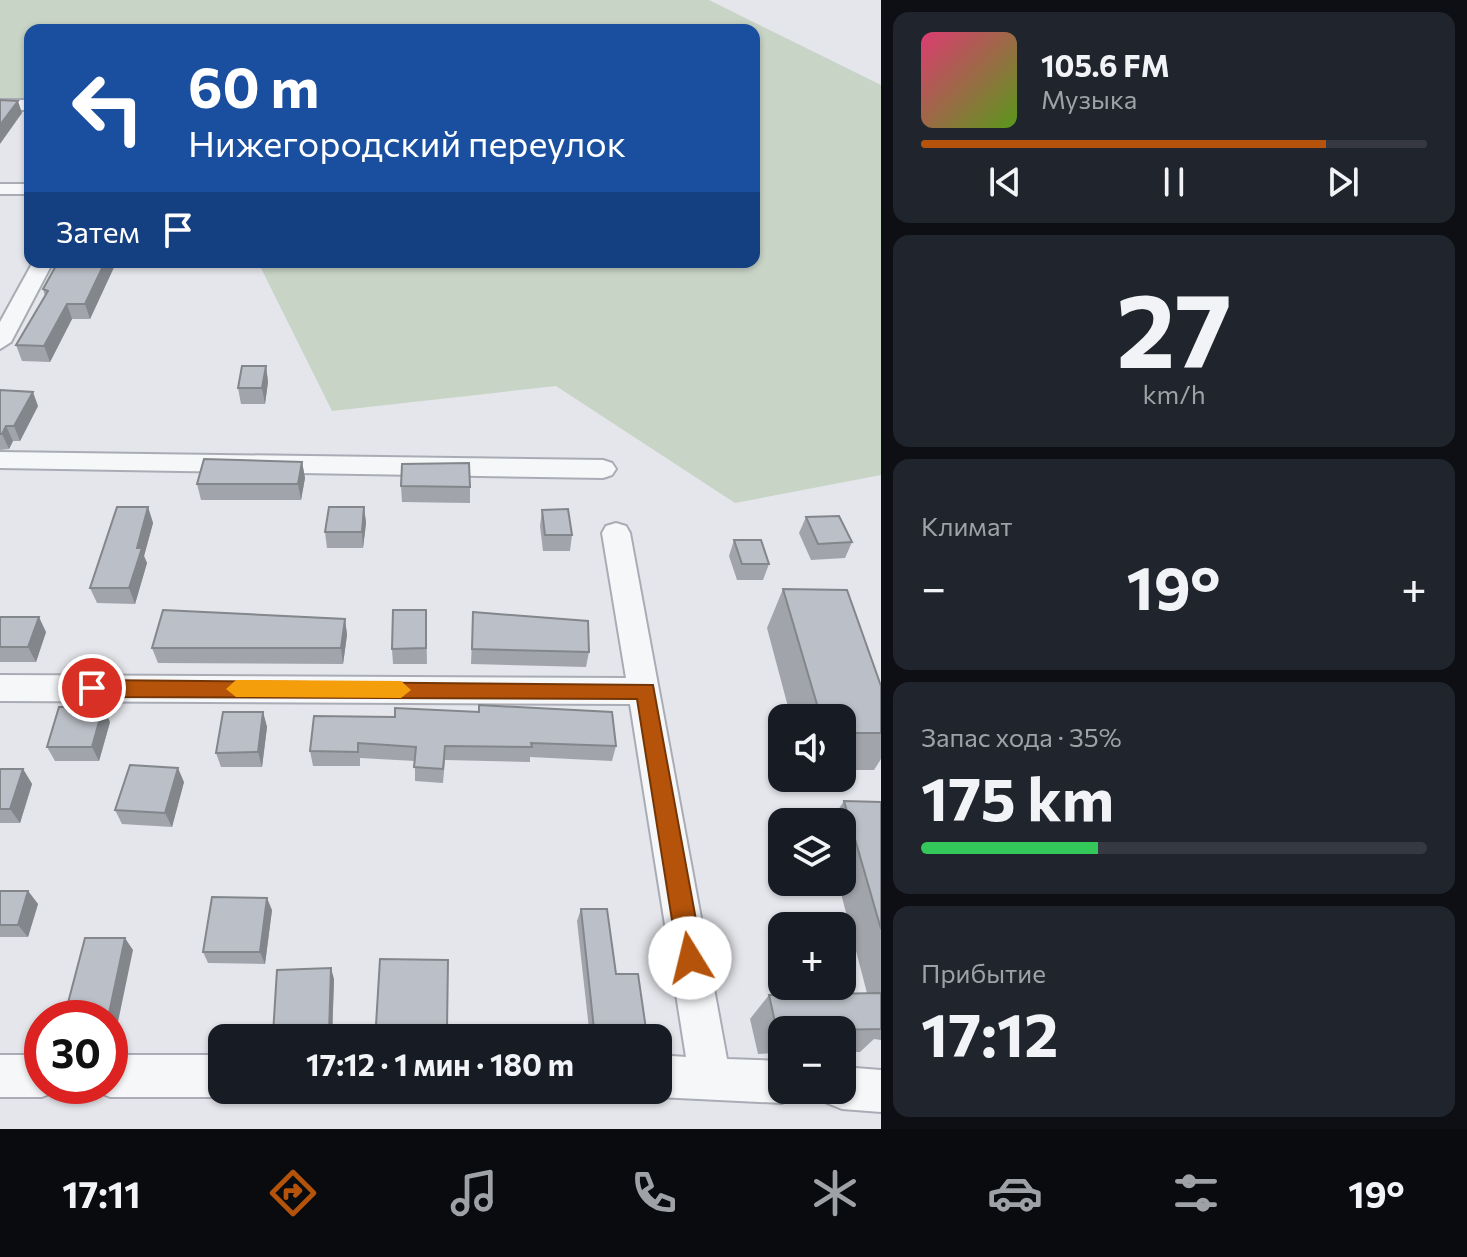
<!DOCTYPE html>
<html lang="ru">
<meta charset="utf-8">
<style>
:root{--surface:#171b24;--page:#20242c;--text:#f1f3f6;--muted:#9ea1a6;--line:#363941;--accent:#b45309}
body{margin:0;font-family:Commissioner,sans-serif;background:var(--page);color:var(--text);height:100vh;display:flex;flex-direction:column;font-size:30px;white-space:nowrap}
*{box-sizing:border-box;margin:0}
p{font-size:26px;color:var(--muted)}
.icon{flex:none;width:44px;height:44px;fill:none;stroke:currentColor;stroke-width:2;stroke-linecap:round;stroke-linejoin:round}
.map{position:relative;flex:1;overflow:hidden}
.sheet{display:flex;flex-direction:column;gap:12px;padding:12px;background:#0d0f14;width:586px}
.sheet>*{flex:none}
.banner{position:absolute;left:24px;top:24px;width:736px;height:244px;border-radius:16px;box-shadow:0 2px 6px #0004;background:#1a4fa0;color:#fff;overflow:hidden}
.tools{position:absolute;left:768px;top:704px;display:grid;gap:16px}
.tools a{display:grid;place-items:center;width:88px;height:88px;border-radius:16px;background:var(--surface);box-shadow:0 2px 6px #0004;font-size:40px}
.speed{position:absolute;left:24px;top:1000px;display:flex;gap:16px;font-size:40px;font-weight:700;text-align:center}
.speed>*{display:grid;place-content:center;width:104px;height:104px;border-radius:50%;background:var(--surface);box-shadow:0 2px 6px #0004;line-height:1}
.speed .limit{border:12px solid #d22;background:#fff;color:#111}
.pin{position:absolute;display:grid;place-items:center;width:68px;height:68px;color:#fff;margin:-34px;border:4px solid #fff;border-radius:50%;box-shadow:0 2px 8px #0007}
.me{position:absolute;width:88px;margin:-44px;rotate:351deg;stroke-linejoin:round;filter:drop-shadow(0 0 6px #0008)}
.turn{display:flex;align-items:center;gap:28px;height:168px;padding:0 32px;font-size:36px}
.turn .icon{width:104px;height:104px;stroke-width:2.5}
.turn b{display:block;font-size:56px;line-height:68px}
.then{display:flex;align-items:center;height:76px;padding:0 32px;background:#0003;gap:16px;font-size:30px}
.big{font-size:60px;font-weight:700;line-height:1.1}
.sheet .tile{flex:1;display:flex;flex-direction:column;justify-content:center;gap:12px;min-width:0;padding:0 28px;border-radius:16px;background:var(--page)}
.sheet .dial{align-items:center;gap:0}
.dial b{font-size:104px;line-height:1}
.song{display:flex;align-items:center;gap:24px}
.cover{width:96px;height:96px;border-radius:12px;background:linear-gradient(135deg,hsl(340 70% 55%),hsl(90 70% 35%))}
.played{height:8px;border-radius:4px;background:linear-gradient(90deg,var(--accent) 80%,var(--line) 80%)}
.keys{display:flex;justify-content:space-around;direction:ltr}
.heat{display:flex;justify-content:space-between;align-items:center;font-size:44px;direction:ltr}
.charge{height:12px;border-radius:6px;background:linear-gradient(90deg,#34c759 35%,var(--line) 0)}
.trip{position:absolute;left:208px;top:1024px;width:464px;height:80px;border-radius:16px;background:var(--surface);box-shadow:0 2px 6px #0004;font-weight:700;line-height:80px;text-align:center}
.tabs{display:flex;height:128px;justify-content:space-around;align-items:center;background:#090b0e;color:var(--muted)}
.tabs .icon{width:56px;height:56px}
.tabs .on{color:var(--accent)}
.tabs b{font-size:36px;color:var(--text)}
main{display:flex;flex:1;min-height:0}
.map>svg:first-child{display:block}
.green{fill:#c8d4c6}
.lines{fill:none;stroke-linecap:round;stroke-linejoin:round}
.minor-casing{stroke:#a9acb5;stroke-width:4}
.minor{fill:#f6f7f9;fill-rule:evenodd}
.wall{fill:#a1a4ab}
.shaded-wall{fill:#83868b}
.building{fill:#bbbfc7;stroke:#83868b;stroke-width:2}
.route{fill:#b45309;stroke:#753606;stroke-width:2}
.slow{fill:#f59e0b}
</style>
<main>
<div class="map">
<svg width="881" height="1129" viewBox="0 0 881 1129">
<rect width="100%" height="100%" fill="#e4e6eb"/>
<polygon class="green" points="0,0 709,0 881,85 881,475 735,503 556,386 332,411 258,262 754,262 754,30 30,30 30,98 0,98"/>
<g class="lines">
<g class="minor-casing">
<g id="minor">
<rect x="0" y="100" width="30" height="10"/>
<rect x="0" y="184" width="30" height="10"/>
<polygon points="33,262 53,262 11,342 0,349 0,322"/>
<polygon points="0,452 603,460 612,463 616,469 612,475 603,478 0,468"/>
<polygon points="616,523 626,526 630,533 727,1059 782,1061 782,1090 799,1090 797,1097 782,1103 658,1097 643,1090 658,1090 658,1055 686,1057 630,704 0,701 0,675 626,678 602,533 606,526"/>
<polygon points="0,1055 42,1055 42,1086 59,1086 57,1091 42,1097 0,1097"/>
<polygon points="110,1055 222,1055 222,1090 237,1090 222,1097 110,1097 95,1091 93,1086 110,1086"/>
<polygon points="842,1067 881,1070 881,1112 842,1109 827,1103 822,1090 842,1090"/>
</g>
</g>
<use href="#minor" class="minor"/>
</g>
<g class="wall">
<polygon points="58,262 114,262 115,265 90,319 72,319 50,362 22,361 16,345 45,296 43,289"/>
<polygon points="266,366 268,382 265,404 241,404 238,388"/>
<polygon points="0,390 38,406 20,441 13,441 9,449 0,450"/>
<polygon points="302,462 305,478 301,500 201,500 197,484"/>
<polygon points="401,486 470,487 470,503 402,502"/>
<polygon points="148,507 153,523 144,556 147,563 135,604 97,603 90,588"/>
<polygon points="364,507 366,523 363,548 327,548 325,532"/>
<polygon points="542,510 572,535 570,551 543,551 540,526"/>
<polygon points="806,517 852,542 845,558 811,560 799,533"/>
<polygon points="734,540 769,564 763,580 737,580 729,556"/>
<polygon points="783,589 881,686 881,759 874,770 842,770 842,718 791,718 767,628"/>
<polygon points="426,610 427,664 393,664 392,649"/>
<polygon points="473,612 589,652 586,667 471,664"/>
<polygon points="0,617 46,632 36,662 0,662"/>
<polygon points="345,619 347,635 343,664 158,663 152,648"/>
<polygon points="263,712 267,727 262,767 221,767 216,753"/>
<polygon points="314,716 616,746 612,761 530,757 530,762 445,760 443,783 415,781 415,761 360,758 360,766 313,766 310,751"/>
<polygon points="110,722 99,761 55,761 47,747"/>
<polygon points="0,769 23,769 32,784 20,823 0,823"/>
<polygon points="184,782 172,827 122,824 115,810"/>
<polygon points="844,801 881,802 881,1040 874,1039 860,1052 842,1052 842,1030 782,1030 782,1053 758,1054 750,1019 769,995 867,993 838,882 842,882 842,822 830,822"/>
<polygon points="0,891 28,891 38,904 28,937 0,937"/>
<polygon points="581,909 646,1029 642,1038 590,1038 577,921"/>
<polygon points="272,910 265,964 208,963 203,952"/>
<polygon points="448,960 446,1038 377,1036 376,1025"/>
<polygon points="334,979 332,1038 274,1038 273,1034"/>
</g>
<g class="shaded-wall">
<polygon points="18,101 22,113 0,144 0,125"/>
<polygon points="105,262 114,262 115,265 90,319 85,304"/>
<polygon points="67,304 72,319 50,362 44,346"/>
<polygon points="266,366 268,382 265,404 262,388"/>
<polygon points="33,392 38,406 20,441 14,426"/>
<polygon points="6,426 13,441 9,449 2,434"/>
<polygon points="302,462 305,478 301,500 298,484"/>
<polygon points="148,507 153,523 144,556 147,563 135,604 129,588 137,548"/>
<polygon points="364,507 366,523 363,548 362,532"/>
<polygon points="39,617 46,632 36,662 28,647"/>
<polygon points="345,619 347,635 343,664 341,648"/>
<polygon points="103,707 110,722 99,761 92,747"/>
<polygon points="263,712 267,727 262,767 258,752"/>
<polygon points="178,768 184,782 172,827 165,813"/>
<polygon points="23,769 32,784 20,823 10,809"/>
<polygon points="28,891 38,904 28,937 18,925"/>
<polygon points="267,898 272,910 265,964 260,952"/>
<polygon points="125,938 133,950 114,1041 110,1037 110,1018 108,1018"/>
<polygon points="331,968 334,979 332,1038 331,1038 329,1033"/>
</g>
<g class="building">
<polygon points="0,100 18,101 0,125"/>
<polygon points="58,262 105,262 85,304 67,304 44,346 16,345 48,291 43,289"/>
<polygon points="242,366 266,366 262,388 238,388"/>
<polygon points="0,390 33,392 14,426 6,426 2,434 0,434"/>
<polygon points="204,459 302,462 298,484 197,484"/>
<polygon points="469,463 470,487 401,486 402,464"/>
<polygon points="117,507 148,507 137,548 142,548 129,588 90,588"/>
<polygon points="329,507 364,507 362,532 325,532"/>
<polygon points="568,509 572,535 545,535 542,510"/>
<polygon points="839,516 852,542 818,544 806,517"/>
<polygon points="734,540 761,540 769,564 742,564"/>
<polygon points="783,589 847,590 881,686 881,733 842,733 842,718 821,718"/>
<polygon points="163,610 345,619 341,648 152,648"/>
<polygon points="393,610 426,610 426,648 392,649"/>
<polygon points="473,612 588,621 589,652 472,649"/>
<polygon points="0,617 39,617 28,647 0,647"/>
<polygon points="479,705 612,712 616,746 531,743 532,747 445,746 443,769 414,767 416,747 358,743 358,752 310,751 314,716 395,717 395,708 479,712"/>
<polygon points="59,707 103,707 92,747 47,747"/>
<polygon points="223,712 263,712 258,752 216,753"/>
<polygon points="130,765 178,768 165,813 115,810"/>
<polygon points="0,769 23,769 10,809 0,809"/>
<polygon points="844,801 881,802 881,929"/>
<polygon points="0,891 28,891 18,925 0,925"/>
<polygon points="212,897 267,898 260,952 203,952"/>
<polygon points="581,909 607,909 616,974 638,974 646,1029 594,1029"/>
<polygon points="85,938 125,938 108,1018 64,1018"/>
<polygon points="380,959 448,960 447,1028 376,1025"/>
<polygon points="331,968 329,1033 273,1034 277,970"/>
<polygon points="881,993 881,1029 782,1031 777,1031 769,995"/>
</g>
<polygon class="route" points="92,680 653,685 703,958 699,966 690,970 682,966 678,958 637,699 92,697 82,688"/>
<polygon class="slow" points="236,680 401,681 411,690 401,698 236,697 226,689"/>
</svg>
<div class="tools">
<a><svg class="icon" aria-label="sound" viewBox="0 0 24 24"><path d="M4 9h4l5-4v14l-5-4H4zM17 9q2 3 0 6"/></svg></a>
<a><svg class="icon" aria-label="layers" viewBox="0 0 24 24"><path d="M12 4l9 5-9 5-9-5zM3 14l9 5 9-5"/></svg></a>
<a>+</a>
<a>−</a>
</div>
<div class="speed"><div class="limit">30</div></div>
<div class="pin" style="left:92px;top:688px;background:#d93025"><svg class="icon" aria-label="arrive" viewBox="0 0 24 24"><path d="M6 21V4h12l-3 4 3 4H6"/></svg></div>
<svg class="me" style="left:690px;top:958px" viewBox="-20 -20 40 40"><circle r="19" fill="#fff"/><path d="M0-13L10 11 0 6-10 11z" fill="#b45309"/></svg>
<div class="trip">17:12 · 1 мин · 180 m</div>
<div class="banner">
<div class="turn"><svg class="icon" aria-label="left" viewBox="0 0 24 24"><path d="M17 20v-9H6M10 6l-5 5 5 5"/></svg><div><b>60 m</b>Нижегородский переулок</div></div>
<div class="then">Затем<svg class="icon" aria-label="arrive" viewBox="0 0 24 24"><path d="M6 21V4h12l-3 4 3 4H6"/></svg></div>
</div>
</div>
<section class="sheet">
<div class="tile">
<div class="song"><i class="cover"></i><div><b>105.6 FM</b><p>Музыка</p></div></div>
<div class="played"></div>
<div class="keys"><svg class="icon" aria-label="previous" viewBox="0 0 24 24"><path d="M18 5L8 12l10 7zM5 5v14"/></svg><svg class="icon" aria-label="pause" viewBox="0 0 24 24"><path d="M8 5v14M16 5v14"/></svg><svg class="icon" aria-label="next" viewBox="0 0 24 24"><path d="M6 5l10 7-10 7zM19 5v14"/></svg></div>
</div>
<div class="tile dial"><b>27</b><p>km/h</p></div>
<div class="tile"><p>Климат</p>
<div class="heat"><a>−</a><b class="big">19°</b><a>+</a></div>
</div>
<div class="tile"><p>Запас хода · 35%</p><b class="big">175 km</b><div class="charge"></div></div>
<div class="tile"><p>Прибытие</p><b class="big">17:12</b></div>
</section>
</main>
<nav class="tabs">
<b>17:11</b>
<svg class="icon on" aria-label="directions" viewBox="0 0 24 24"><path d="M12 3l9 9-9 9-9-9zM9 14v-3h6M13 9l2 2-2 2"/></svg>
<svg class="icon" aria-label="music" viewBox="0 0 24 24"><path d="M9 18V5l10-2v13"/><circle cx="6" cy="18" r="3"/><circle cx="16" cy="16" r="3"/></svg>
<svg class="icon" aria-label="phone" viewBox="0 0 24 24"><path d="M5 4h4l2 5-3 2q2 4 5 5l2-3 5 2v4C11 20 4 13 5 4z"/></svg>
<svg class="icon" aria-label="climate" viewBox="0 0 24 24"><path d="M12 3v18M4 7l16 10M4 17L20 7"/></svg>
<svg class="icon" aria-label="car" viewBox="0 0 24 24"><path d="M5 17H2v-5l4-1 3-4h7l3 4 3 1v5h-3M9 17h6M6 11h13"/><circle cx="7" cy="17" r="2"/><circle cx="17" cy="17" r="2"/></svg>
<svg class="icon" aria-label="filters" viewBox="0 0 24 24"><path d="M4 7h16M4 17h16"/><circle cx="9" cy="7" r="2"/><circle cx="15" cy="17" r="2"/></svg>
<b>19°</b>
</nav>
